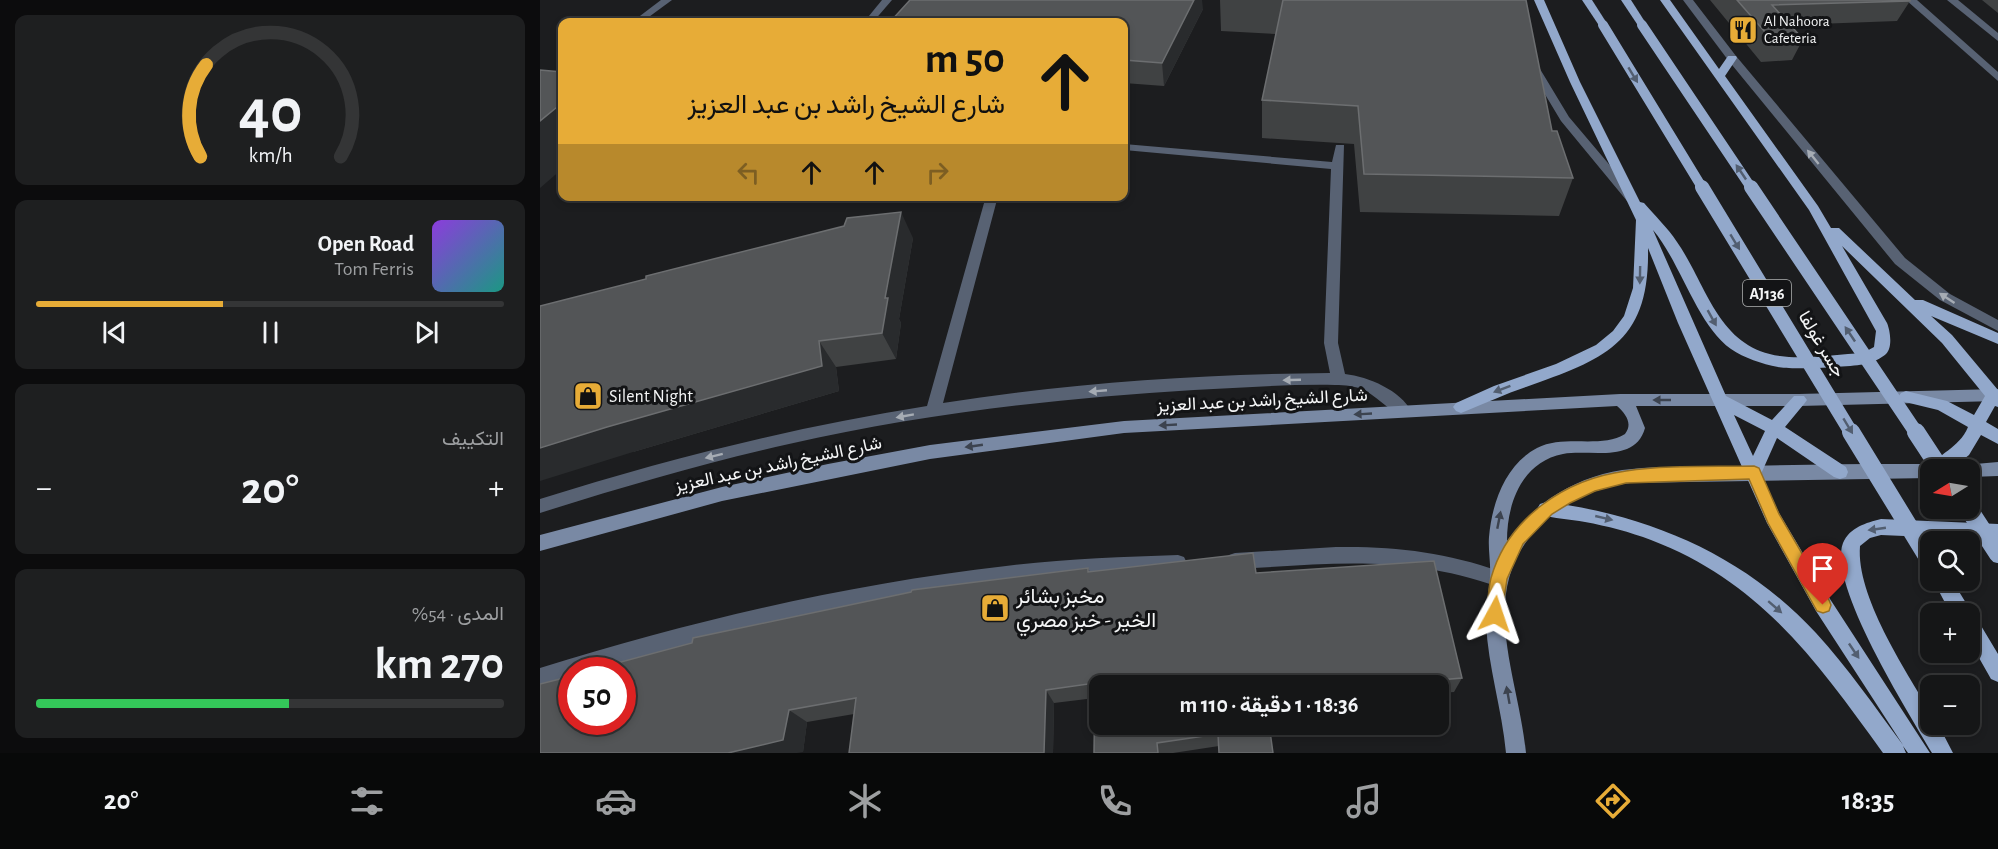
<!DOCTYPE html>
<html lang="ar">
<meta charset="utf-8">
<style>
:root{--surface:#151617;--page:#1e1f20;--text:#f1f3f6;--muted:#9d9fa1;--line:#343536;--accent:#e7ac37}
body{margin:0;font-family:"Alegreya Sans",Vazirmatn,sans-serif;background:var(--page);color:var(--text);direction:rtl;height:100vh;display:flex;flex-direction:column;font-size:22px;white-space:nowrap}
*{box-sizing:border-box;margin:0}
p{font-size:20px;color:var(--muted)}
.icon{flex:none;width:33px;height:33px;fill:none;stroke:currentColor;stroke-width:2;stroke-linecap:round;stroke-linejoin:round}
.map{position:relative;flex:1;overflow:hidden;direction:ltr}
.sheet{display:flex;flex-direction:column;gap:15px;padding:15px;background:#0c0c0d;width:540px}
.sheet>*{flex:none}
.banner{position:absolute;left:18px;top:18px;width:570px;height:183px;border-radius:12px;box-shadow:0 3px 9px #0003,0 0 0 2px var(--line);direction:rtl;background:#e7ac37;color:#111;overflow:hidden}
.needle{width:39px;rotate:259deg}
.tools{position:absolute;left:1380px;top:459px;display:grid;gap:12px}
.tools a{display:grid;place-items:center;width:60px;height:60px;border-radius:12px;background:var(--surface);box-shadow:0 3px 9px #0003,0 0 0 2px var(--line);font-size:30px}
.speed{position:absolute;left:18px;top:657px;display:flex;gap:12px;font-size:30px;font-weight:700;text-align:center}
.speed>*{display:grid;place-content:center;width:78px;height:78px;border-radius:50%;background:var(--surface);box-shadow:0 3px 9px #0003,0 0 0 2px var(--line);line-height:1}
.speed .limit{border:9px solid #d22;background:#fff;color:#111}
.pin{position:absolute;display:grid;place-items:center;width:51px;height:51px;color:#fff;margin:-62px -26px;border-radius:50% 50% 50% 0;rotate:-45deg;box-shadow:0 0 6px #0007}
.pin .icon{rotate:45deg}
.me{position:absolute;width:66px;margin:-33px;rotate:5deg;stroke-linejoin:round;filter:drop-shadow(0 0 4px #0008)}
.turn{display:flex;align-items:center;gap:21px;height:126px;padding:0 24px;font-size:27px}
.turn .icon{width:78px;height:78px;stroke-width:2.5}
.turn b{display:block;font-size:42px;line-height:51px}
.lanes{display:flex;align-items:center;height:57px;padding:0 24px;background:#0003;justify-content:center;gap:30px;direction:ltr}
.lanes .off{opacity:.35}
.big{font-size:45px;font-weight:700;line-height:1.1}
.sheet .tile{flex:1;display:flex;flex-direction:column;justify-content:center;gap:9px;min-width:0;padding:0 21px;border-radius:12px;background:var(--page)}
.sheet .dial{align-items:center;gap:0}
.dial svg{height:156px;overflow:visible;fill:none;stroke:var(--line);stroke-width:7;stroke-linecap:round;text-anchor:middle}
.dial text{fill:var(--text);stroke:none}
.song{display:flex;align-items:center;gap:18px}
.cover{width:72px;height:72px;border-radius:9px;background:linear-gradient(135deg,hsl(270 70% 55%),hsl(170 70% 35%))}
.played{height:6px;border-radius:3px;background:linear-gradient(90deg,var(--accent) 40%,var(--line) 40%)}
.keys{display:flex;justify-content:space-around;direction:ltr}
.heat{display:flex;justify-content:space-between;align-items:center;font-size:33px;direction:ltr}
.charge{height:9px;border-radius:4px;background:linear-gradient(90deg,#34c759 54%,var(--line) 0)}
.trip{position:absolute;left:549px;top:675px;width:360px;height:60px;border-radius:12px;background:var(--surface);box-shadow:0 3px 9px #0003,0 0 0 2px var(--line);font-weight:700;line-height:60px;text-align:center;direction:rtl}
.dock{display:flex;height:96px;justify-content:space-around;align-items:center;background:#080909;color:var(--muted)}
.dock .icon{width:42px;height:42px}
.dock .current{color:var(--accent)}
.dock b{font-size:27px;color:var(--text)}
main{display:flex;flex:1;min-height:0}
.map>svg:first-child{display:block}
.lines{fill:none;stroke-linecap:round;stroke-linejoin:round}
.service{fill:#586273;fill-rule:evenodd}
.minor{fill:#586273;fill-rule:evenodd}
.secondary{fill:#7989a4;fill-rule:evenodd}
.primary{fill:#92a8cb;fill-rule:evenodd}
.primary-bridge-far2{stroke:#92a8cb;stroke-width:10}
.primary-bridge-far1{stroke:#92a8cb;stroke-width:14}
.primary-bridge{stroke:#92a8cb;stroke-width:18}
.wall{fill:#404243}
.shaded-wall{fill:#292b2d}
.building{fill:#535557;stroke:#6c6e70;stroke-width:1.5}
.oneway{fill:#525e70}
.oneway2{fill:#a6acb4}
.oneway3{fill:#3c434f}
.route{fill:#e7ac37;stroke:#967024;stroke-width:1.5}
.labels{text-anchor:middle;stroke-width:6;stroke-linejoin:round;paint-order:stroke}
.far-poi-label{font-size:15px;fill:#f4f5f6;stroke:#131416;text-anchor:start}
.shield{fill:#131416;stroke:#b0b2b3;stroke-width:1.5}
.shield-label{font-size:16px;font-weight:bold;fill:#f4f5f6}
.street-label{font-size:18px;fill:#f4f5f6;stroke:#131416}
.poi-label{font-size:18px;fill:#f4f5f6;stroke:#131416;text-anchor:start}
.near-poi-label{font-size:21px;fill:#f4f5f6;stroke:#131416;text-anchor:start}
</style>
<main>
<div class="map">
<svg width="1458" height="753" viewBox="0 0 1458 753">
<rect width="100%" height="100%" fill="#1c1d1f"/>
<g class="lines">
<g class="service">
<polygon points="121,0 132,0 102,22 92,22"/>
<polygon points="342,0 352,0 333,22 324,22"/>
<path d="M584,144L792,162L796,145H804L798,343L805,374C829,377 860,390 872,412L869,416C858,420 837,396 824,390C815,386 805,385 795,385C748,384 701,388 654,390C518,398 382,414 249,444C165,463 82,487 0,513V499C127,459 255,427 387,406L446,196H458L403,403C530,383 661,374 790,373L784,343L791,169L584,150Z"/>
</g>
<g class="minor">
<polygon points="1143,0 1153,0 1196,56 1365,258 1410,294 1458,320 1458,331 1400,300 1355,264 1188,60"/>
<polygon points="1366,0 1377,0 1458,72 1458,81"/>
<polygon points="1407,0 1418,0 1458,33 1458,41"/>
<polygon points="993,63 997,64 1029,117 1095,195 1097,198 1095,201 1087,201 1021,121 988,66"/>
<path d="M796,547C853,546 905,552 959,571L965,573L968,579L965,585L959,587C864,554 792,564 695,569L689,567L686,561L689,555L695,553Z"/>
<path d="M638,555L644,557L647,563L644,569L638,571L487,580L348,600L230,623L55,670H32V678L0,688V668C152,621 307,584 466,566C523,559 581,557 638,555Z"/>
</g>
<g class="secondary">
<path d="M1458,389V401L1259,406H1096L1105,428C1095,464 1050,449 1023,454C982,462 967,503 967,541C991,508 1023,485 1063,474C1097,465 1133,468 1168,467C1232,465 1297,464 1361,464H1390L1397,470H1390V478L1090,483C1059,487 1031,499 1007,519C932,585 978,671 986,753H966C962,709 948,667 946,623C945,607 949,593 950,577C951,564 948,550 949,537C952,503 965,465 997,448C1025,434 1061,449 1085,434C1093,424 1086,414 1077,406L584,433L390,459L182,501L0,551V535L182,487L288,464L390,445L584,421L1080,394H1259Z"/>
<polygon points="1458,462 1458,476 1430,477 1430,470 1422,470 1424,465"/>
</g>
<g class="primary">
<path d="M994,0H1004L1040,82L1100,202L1104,203C1115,216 1128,228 1137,242C1167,285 1178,348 1240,356C1263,360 1298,354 1323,353L1334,347L1336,331L1269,210L1120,0H1130L1179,69L1188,56H1196L1197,58L1185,76L1278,206L1291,228H1299L1375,300H1383L1458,333V344L1391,316L1412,335L1458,390V407L1455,406L1446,422L1458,429V444L1441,435L1429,455L1410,470H1390V474L1389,470C1397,453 1419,449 1428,427L1398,410L1361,401L1358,397L1361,393L1366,391L1407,401L1434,415L1445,396L1402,343L1302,246L1347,323C1350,330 1353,347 1346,354C1342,358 1331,363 1325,364C1312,367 1250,370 1238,367C1222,364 1204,358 1191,349C1157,325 1141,263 1113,230L1186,396L1232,420L1254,396H1264L1267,400L1264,404L1245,427L1306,467L1308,472L1306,477L1300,479L1294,477L1237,438L1221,474L1239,513L1290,599L1390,753H1368L1363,746L1366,753H1343C1277,662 1221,582 1111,540C1090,532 1067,526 1045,522C1030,519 1014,519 1000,514L997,509L1000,504L1006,502C1109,515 1204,555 1276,633C1308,668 1335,707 1363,745L1276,611L1227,523L1138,323L1108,248C1110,343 1065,359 986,387C965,394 946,403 926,411L921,413L916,411L913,407L916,403L954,386L1016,364L1056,345L1073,331L1084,316L1093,288L1096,220L1030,82ZM1194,415L1225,431L1213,456Z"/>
<polygon points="1042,0 1052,0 1068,25 1066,27 1060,27"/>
<polygon points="1081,0 1091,0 1107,25 1105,27 1099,27"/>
<path d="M1341,519L1458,524V540L1341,535L1330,538L1320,546C1316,596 1365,669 1390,712V724H1398L1413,753H1392C1369,713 1287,584 1303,543C1310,527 1326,523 1341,519Z"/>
<polygon points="1393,580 1412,580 1429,608 1430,616 1437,619 1458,654 1458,682 1451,679 1430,642 1430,614 1411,614"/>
</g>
<g class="primary-bridge-far2">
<polyline points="1063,25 1163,189"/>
<polyline points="1102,25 1212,189"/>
</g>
<g class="primary-bridge-far1">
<polyline points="1162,187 1312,434"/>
<polyline points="1211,187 1377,434"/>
</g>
<g class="primary-bridge">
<polyline points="1311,432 1390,561"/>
<polyline points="1376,432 1401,470"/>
<polyline points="1428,508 1458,554"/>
</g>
</g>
<g class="wall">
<polygon points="680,0 986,0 1012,131 1033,178 1019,216 820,212 814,144 722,138 722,100 736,34 681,31"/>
<polygon points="1170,0 1370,0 1370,1 1357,21 1250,25 1263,39 1252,60 1221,62"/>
<polygon points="1442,0 1458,0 1458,13"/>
<polygon points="663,9 624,86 584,83 584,22"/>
<polygon points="373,238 359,319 361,323 356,359 296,367 299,391 93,452"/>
<polygon points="548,568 550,572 716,573 922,678 914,692 898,693 898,686 560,686 729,724 679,746 633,753 554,753 555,698 514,703 513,753 309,753 314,714 267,722 263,752 0,753"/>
</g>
<g class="shaded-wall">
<polygon points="654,0 662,0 663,9 624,86 622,63"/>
<polygon points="22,103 22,169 0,188 0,121"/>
<polygon points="361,212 373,238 359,319 361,323 356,359 342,333 345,298"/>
<polygon points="279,341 296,367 299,391 93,452 0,481 0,448"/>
<polygon points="506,690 514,703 513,753 504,753"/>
<polygon points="249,710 267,722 263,752 257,753 188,753"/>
</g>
<g class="building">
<polygon points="370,0 654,0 622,63 584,60 584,22 350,22"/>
<polygon points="743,0 986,0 1012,131 1017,131 1033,178 824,174 818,106 722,100"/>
<polygon points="1197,0 1370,0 1370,1 1232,5 1263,39 1232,40"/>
<polygon points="0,70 22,72 22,103 0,121"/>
<polygon points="361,212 345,298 348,298 342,333 279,341 282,366 67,427 0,448 0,306 106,279 106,276 304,226 307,218"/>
<polygon points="713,553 716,573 894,561 922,678 828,686 560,686 560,724 729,724 733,753 679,753 678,734 617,743 618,753 554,753 555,683 506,690 504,753 309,753 316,698 249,710 243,740 188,753 0,753 0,684 32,676 32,722 82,722 82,670 51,670 152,643 153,638 371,592 372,590 548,568 548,572"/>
</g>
<defs><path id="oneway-solid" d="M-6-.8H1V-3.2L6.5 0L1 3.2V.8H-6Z" transform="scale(1.5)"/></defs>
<g class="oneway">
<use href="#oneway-solid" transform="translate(1093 75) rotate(59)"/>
<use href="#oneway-solid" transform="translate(1201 172) rotate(-124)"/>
<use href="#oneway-solid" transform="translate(1195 242) rotate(59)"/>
<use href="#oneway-solid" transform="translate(1100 275) rotate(91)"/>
<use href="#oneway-solid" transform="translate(1172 318) rotate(61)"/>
<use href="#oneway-solid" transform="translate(1310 334) rotate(-124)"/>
<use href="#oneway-solid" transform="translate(962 389) rotate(159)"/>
<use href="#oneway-solid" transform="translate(1308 426) rotate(59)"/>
<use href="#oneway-solid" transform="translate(1064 518) rotate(13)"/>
<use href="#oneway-solid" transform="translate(1337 529) rotate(172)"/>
<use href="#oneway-solid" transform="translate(1235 607) rotate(41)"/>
<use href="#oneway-solid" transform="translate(1314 651) rotate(56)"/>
</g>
<g class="oneway2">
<use href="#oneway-solid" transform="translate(1273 157) rotate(-129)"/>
<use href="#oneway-solid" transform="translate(1407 298) rotate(-147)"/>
<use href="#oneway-solid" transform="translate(752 380) rotate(178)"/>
<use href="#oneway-solid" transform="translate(558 391) rotate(175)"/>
<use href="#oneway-solid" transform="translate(365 416) rotate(170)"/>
<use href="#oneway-solid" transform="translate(174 456) rotate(166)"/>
</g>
<g class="oneway3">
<use href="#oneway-solid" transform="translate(1122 400) rotate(-180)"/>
<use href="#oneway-solid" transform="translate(823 414) rotate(177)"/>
<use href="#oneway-solid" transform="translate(628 425) rotate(177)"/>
<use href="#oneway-solid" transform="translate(434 446) rotate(172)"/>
<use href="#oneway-solid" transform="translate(959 520) rotate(-79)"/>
<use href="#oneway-solid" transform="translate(968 695) rotate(-100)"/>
</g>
<path class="route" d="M1214,466L1219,468L1239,514L1289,600L1291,605L1289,611L1283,613L1277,611L1228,523L1209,479L1086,483L1055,491L1030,503L1012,514L983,544L967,579L961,620L955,623L949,620L947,614C948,603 948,589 951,578C968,518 1025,479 1086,471C1127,465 1172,467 1214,466Z"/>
<defs>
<g id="restaurant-square" transform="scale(1.5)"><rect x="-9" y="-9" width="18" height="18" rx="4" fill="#e7ac37" stroke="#131416"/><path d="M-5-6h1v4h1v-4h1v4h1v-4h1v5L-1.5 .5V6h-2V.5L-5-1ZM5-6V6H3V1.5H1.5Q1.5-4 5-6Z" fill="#111"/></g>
<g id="shop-square" transform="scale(1.5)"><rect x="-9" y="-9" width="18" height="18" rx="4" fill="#e7ac37" stroke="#131416"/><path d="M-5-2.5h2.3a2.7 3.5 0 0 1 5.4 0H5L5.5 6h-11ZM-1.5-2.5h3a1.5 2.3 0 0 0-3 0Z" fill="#111"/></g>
</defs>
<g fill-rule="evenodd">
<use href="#restaurant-square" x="1203" y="30"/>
<use href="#shop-square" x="48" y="396"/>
<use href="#shop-square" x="455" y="608"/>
</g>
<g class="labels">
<g class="far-poi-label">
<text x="1224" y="26">Al Nahoora<tspan x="1224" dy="17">Cafeteria</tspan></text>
</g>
<rect class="shield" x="1203" y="280" width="48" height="26" rx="4.5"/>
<g class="shield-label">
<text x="1227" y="299">AJ136</text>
</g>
<g class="street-label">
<text transform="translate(1282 344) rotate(59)" y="6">جسر غولفا</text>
<text transform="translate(722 400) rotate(-3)" y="6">شارع الشيخ راشد بن عبد العزيز</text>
<text transform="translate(238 464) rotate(-12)" y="6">شارع الشيخ راشد بن عبد العزيز</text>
</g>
<g class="poi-label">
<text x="69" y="402">Silent Night</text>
</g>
<g class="near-poi-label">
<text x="476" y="603">مخبز بشائر<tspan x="476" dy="24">الخير - خبز مصري</tspan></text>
</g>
</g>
</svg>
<div class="tools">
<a><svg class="needle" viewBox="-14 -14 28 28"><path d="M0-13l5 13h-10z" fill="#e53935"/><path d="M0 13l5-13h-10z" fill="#9d9fa1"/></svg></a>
<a><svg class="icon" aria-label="search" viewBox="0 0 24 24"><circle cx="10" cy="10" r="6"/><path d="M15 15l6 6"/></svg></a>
<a>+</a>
<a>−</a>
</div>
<div class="speed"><div class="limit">50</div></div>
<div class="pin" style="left:1283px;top:605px;background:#d93025"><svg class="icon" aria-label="arrive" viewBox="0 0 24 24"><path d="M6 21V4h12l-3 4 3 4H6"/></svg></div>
<svg class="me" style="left:955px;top:614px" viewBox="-20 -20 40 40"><path d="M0-17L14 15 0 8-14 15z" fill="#e7ac37" stroke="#fff" stroke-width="4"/></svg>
<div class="trip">18:36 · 1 دقيقة · 110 m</div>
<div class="banner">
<div class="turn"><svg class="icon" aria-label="ahead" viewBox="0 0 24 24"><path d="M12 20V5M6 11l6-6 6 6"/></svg><div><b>50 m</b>شارع الشيخ راشد بن عبد العزيز</div></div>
<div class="lanes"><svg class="icon off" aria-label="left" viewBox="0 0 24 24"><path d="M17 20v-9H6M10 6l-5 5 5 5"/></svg><svg class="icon" aria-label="ahead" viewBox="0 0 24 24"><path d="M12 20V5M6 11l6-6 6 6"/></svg><svg class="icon" aria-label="ahead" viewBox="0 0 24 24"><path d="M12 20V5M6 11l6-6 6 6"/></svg><svg class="icon off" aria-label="right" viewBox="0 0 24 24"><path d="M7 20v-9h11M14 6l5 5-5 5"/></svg></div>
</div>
</div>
<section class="sheet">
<div class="tile dial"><svg viewBox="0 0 100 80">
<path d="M14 69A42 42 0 1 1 86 69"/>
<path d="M14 69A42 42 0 0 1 17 22" stroke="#e7ac37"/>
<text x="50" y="56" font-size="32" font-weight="700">40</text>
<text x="50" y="72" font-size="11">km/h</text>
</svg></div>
<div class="tile">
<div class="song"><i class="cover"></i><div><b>Open Road</b><p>Tom Ferris</p></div></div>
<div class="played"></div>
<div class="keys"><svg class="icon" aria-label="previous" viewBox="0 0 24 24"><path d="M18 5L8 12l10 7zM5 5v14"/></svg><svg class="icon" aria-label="pause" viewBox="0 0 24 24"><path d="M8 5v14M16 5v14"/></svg><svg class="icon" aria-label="next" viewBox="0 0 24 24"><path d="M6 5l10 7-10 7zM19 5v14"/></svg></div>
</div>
<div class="tile"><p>التكييف</p>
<div class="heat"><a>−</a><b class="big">20°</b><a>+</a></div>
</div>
<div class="tile"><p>المدى · 54%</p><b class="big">270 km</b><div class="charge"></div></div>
</section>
</main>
<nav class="dock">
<b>18:35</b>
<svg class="icon current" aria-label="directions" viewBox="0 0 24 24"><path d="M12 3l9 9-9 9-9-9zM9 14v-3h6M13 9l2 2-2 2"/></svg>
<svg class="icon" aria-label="music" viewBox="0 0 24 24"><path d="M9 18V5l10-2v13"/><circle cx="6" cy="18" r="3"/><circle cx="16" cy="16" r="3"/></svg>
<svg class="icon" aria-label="phone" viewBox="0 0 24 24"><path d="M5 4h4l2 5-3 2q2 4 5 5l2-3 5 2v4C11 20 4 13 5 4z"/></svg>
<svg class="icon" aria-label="climate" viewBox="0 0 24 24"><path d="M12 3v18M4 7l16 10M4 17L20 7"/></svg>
<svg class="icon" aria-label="car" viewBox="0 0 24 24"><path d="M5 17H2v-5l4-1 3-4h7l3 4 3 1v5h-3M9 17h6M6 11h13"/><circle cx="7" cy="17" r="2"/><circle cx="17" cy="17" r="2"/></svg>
<svg class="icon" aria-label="filters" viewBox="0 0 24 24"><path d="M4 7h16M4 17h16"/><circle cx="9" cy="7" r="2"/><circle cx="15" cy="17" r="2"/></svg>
<b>20°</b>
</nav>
